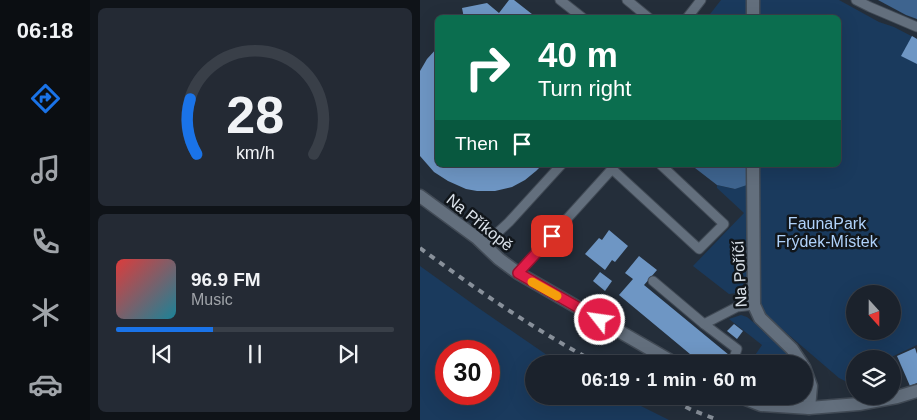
<!DOCTYPE html>
<meta charset="utf-8">
<style>
:root{--surface:#1b222c;--page:#242a34;--text:#f1f3f6;--muted:#a0a4a9;--line:#393f48;--accent:#1a73e8}
body{margin:0;font-family:Arial,sans-serif;background:var(--page);color:var(--text);height:100vh;display:flex;flex-direction:column;font-size:19px;white-space:nowrap}
*{box-sizing:border-box;margin:0}
p{font-size:16px;color:var(--muted)}
.icon{flex:none;width:28px;height:28px;fill:none;stroke:currentColor;stroke-width:2;stroke-linecap:round;stroke-linejoin:round}
.map{position:relative;flex:1;overflow:hidden}
.details{display:flex;flex-direction:column;gap:8px;padding:8px;background:#0f1318;width:330px}
.details>*{flex:none}
.hud{position:absolute;left:15px;top:15px;width:406px;height:152px;border-radius:8px;box-shadow:0 5px 20px #0002,0 0 0 1px var(--line);background:#0b6e4f;color:#fff;overflow:hidden}
.needle{width:32px;rotate:159deg}
.fabs{position:absolute;left:426px;top:285px;display:grid;gap:10px}
.fabs a{display:grid;place-items:center;width:55px;height:55px;border-radius:50%;background:var(--surface);box-shadow:0 5px 20px #0002,0 0 0 1px var(--line);font-size:25px}
.speed{position:absolute;left:15px;top:340px;display:flex;gap:10px;font-size:25px;font-weight:700;text-align:center}
.speed>*{display:grid;place-content:center;width:65px;height:65px;border-radius:50%;background:var(--surface);box-shadow:0 5px 20px #0002,0 0 0 1px var(--line);line-height:1}
.speed .limit{border:8px solid #d22;background:#fff;color:#111}
.pin{position:absolute;display:grid;place-items:center;width:42px;height:42px;color:#fff;margin:-21px;border-radius:10px;box-shadow:0 2px 8px #0006}
.me{position:absolute;width:55px;margin:-28px;rotate:300deg;stroke-linejoin:round;filter:drop-shadow(0 0 4px #0008)}
.turn{display:flex;align-items:center;gap:18px;height:105px;padding:0 20px;font-size:22px}
.turn .icon{width:65px;height:65px;stroke-width:2.5}
.turn b{display:block;font-size:35px;line-height:42px}
.then{display:flex;align-items:center;height:48px;padding:0 20px;background:#0003;gap:10px;font-size:19px}
.details .widget{flex:1;display:flex;flex-direction:column;justify-content:center;gap:8px;min-width:0;padding:0 18px;border-radius:8px;background:var(--page)}
.details .dial{align-items:center;gap:0}
.dial svg{height:130px;overflow:visible;fill:none;stroke:var(--line);stroke-width:7;stroke-linecap:round;text-anchor:middle}
.dial text{fill:var(--text);stroke:none}
.song{display:flex;align-items:center;gap:15px}
.cover{width:60px;height:60px;border-radius:8px;background:linear-gradient(135deg,hsl(0 70% 55%),hsl(190 70% 35%))}
.played{height:5px;border-radius:2px;background:linear-gradient(90deg,var(--accent) 35%,var(--line) 35%)}
.keys{display:flex;justify-content:space-around;direction:ltr}
.trip{position:absolute;left:105px;top:355px;width:288px;height:50px;border-radius:25px;background:var(--surface);box-shadow:0 5px 20px #0002,0 0 0 1px var(--line);font-weight:700;line-height:50px;text-align:center}
main{display:flex;flex:1;min-height:0}
.tabs{display:flex;flex-direction:column;width:90px;justify-content:space-around;align-items:center;background:#0b0e12;color:var(--muted)}
.tabs .icon{width:35px;height:35px}
.tabs .current{color:var(--accent)}
.tabs b{font-size:22px;color:var(--text)}
.map>svg:first-child{display:block}
.green{fill:#1a3a5d;fill-rule:evenodd}
.forest{fill:#3e648f}
.building{fill:#6e96c4}
.lines{fill:none;stroke-linecap:round;stroke-linejoin:round}
.lane-casing{stroke:#424b56;stroke-width:11}
.street-casing{stroke:#424b56;stroke-width:15}
.lane{stroke:#636f7d;stroke-width:9}
.street{stroke:#636f7d;stroke-width:12}
.rail{stroke:#88909a;stroke-width:4;stroke-dasharray:6 6;stroke-linecap:butt}
.route-casing{stroke:#92132f;stroke-width:12}
.route{stroke:#e11d48;stroke-width:9}
.slow{stroke:#f59e0b;stroke-width:9}
.labels{text-anchor:middle;stroke-width:5;stroke-linejoin:round;paint-order:stroke}
.street-label{font-size:16px;fill:#dce3eb;stroke:#11161b}
.park-label{font-size:16px;fill:#b0d2fa;stroke:#11161b}
</style>
<main>
<nav class="tabs">
<b>06:18</b>
<svg class="icon current" aria-label="directions" viewBox="0 0 24 24"><path d="M12 3l9 9-9 9-9-9zM9 14v-3h6M13 9l2 2-2 2"/></svg>
<svg class="icon" aria-label="music" viewBox="0 0 24 24"><path d="M9 18V5l10-2v13"/><circle cx="6" cy="18" r="3"/><circle cx="16" cy="16" r="3"/></svg>
<svg class="icon" aria-label="phone" viewBox="0 0 24 24"><path d="M5 4h4l2 5-3 2q2 4 5 5l2-3 5 2v4C11 20 4 13 5 4z"/></svg>
<svg class="icon" aria-label="climate" viewBox="0 0 24 24"><path d="M12 3v18M4 7l16 10M4 17L20 7"/></svg>
<svg class="icon" aria-label="car" viewBox="0 0 24 24"><path d="M5 17H2v-5l4-1 3-4h7l3 4 3 1v5h-3M9 17h6M6 11h13"/><circle cx="7" cy="17" r="2"/><circle cx="17" cy="17" r="2"/></svg>
</nav>
<section class="details">
<div class="widget dial"><svg viewBox="0 0 100 80">
<path d="M14 69A42 42 0 1 1 86 69"/>
<path d="M14 69A42 42 0 0 1 10 35" stroke="#1a73e8"/>
<text x="50" y="56" font-size="32" font-weight="700">28</text>
<text x="50" y="72" font-size="11">km/h</text>
</svg></div>
<div class="widget">
<div class="song"><i class="cover"></i><div><b>96.9 FM</b><p>Music</p></div></div>
<div class="played"></div>
<div class="keys"><svg class="icon" aria-label="previous" viewBox="0 0 24 24"><path d="M18 5L8 12l10 7zM5 5v14"/></svg><svg class="icon" aria-label="pause" viewBox="0 0 24 24"><path d="M8 5v14M16 5v14"/></svg><svg class="icon" aria-label="next" viewBox="0 0 24 24"><path d="M6 5l10 7-10 7zM19 5v14"/></svg></div>
</div>
</section>
<div class="map">
<svg width="497" height="420" viewBox="0 0 497 420">
<rect width="100%" height="100%" fill="#242e3a"/>
<g class="green">
<polygon points="301,0 328,0 328,17 287,18"/>
<path d="M339,0H419L459,22L474,27L497,39V345L467,359H435V383L427,382L419,378L342,312L340,304L339,165H419V18L339,17ZM435,294H472V331H435Z"/>
<polygon points="297,185 314,189 327,185 327,277 321,289 317,293 309,294 273,266 324,213 297,188"/>
<path d="M0,266L57,307L140,364H114V396H201L249,420H0ZM69,351V394H26V351Z"/>
<polygon points="321,315 327,317 366,349 374,364 329,364 342,345 309,319"/>
</g>
<g class="forest">
<polygon points="458,0 497,0 497,19 486,15"/>
<polygon points="275,165 327,165 327,185 315,189 297,185 275,168"/>
</g>
<g class="building">
<polygon points="89,0 94,0 117,18 44,18 42,8 67,3 79,13"/>
<polygon points="492,36 497,39 497,64 481,56"/>
<polygon points="18,47 18,165 122,165 116,171 105,180 92,187 75,191 57,191 46,189 28,181 14,172 0,156 0,71 7,59"/>
<polygon points="189,230 208,246 195,262 192,260 185,270 165,254 179,238 182,240"/>
<polygon points="219,256 237,270 224,285 309,355 302,364 282,364 199,295 213,279 205,273"/>
<polygon points="180,272 192,281 185,291 173,281"/>
<polygon points="314,324 323,331 317,339 307,331"/>
<polygon points="495,348 497,354 497,383 490,386 477,356"/>
</g>
<g class="lines">
<g class="lane-casing">
<g id="lane">
<polyline points="140,0 163,18"/>
<polyline points="207,0 229,18"/>
<polyline points="436,0 450,7 497,27"/>
<polyline points="267,18 281,0"/>
<polyline points="57,238 68,238 75,235 89,222 141,165"/>
<polyline points="98,273 192,169 279,249 304,224 241,165"/>
<polyline points="233,281 284,324 317,349 312,364"/>
<polyline points="284,324 317,307 334,305"/>
</g>
</g>
<g class="street-casing">
<g id="street">
<polyline points="333,18 333,0"/>
<polyline points="333,165 334,305 340,318 372,349 382,364"/>
<polyline points="0,196 57,238 79,259 98,273 256,364"/>
<polyline points="384,367 391,386 389,408"/>
<polyline points="318,396 341,405 389,408 439,404 477,397 497,391"/>
</g>
</g>
<use href="#lane" class="lane"/>
<use href="#street" class="street"/>
<g class="rail">
<path d="M0,248C57,290 116,331 179,364"/>
<polyline points="244,396 272,410 298,420"/>
</g>
</g>
<g class="lines">
<g class="route-casing">
<polyline id="route" points="132,236 98,273 180,320"/>
</g>
<use href="#route" class="route"/>
<polyline class="slow" points="112,282 137,296"/>
</g>
<g class="labels">
<g class="street-label">
<text transform="translate(60 222) rotate(39)" y="6">Na Příkopě</text>
<text transform="translate(319 274) rotate(-93)" y="6">Na Poříčí</text>
</g>
<g class="park-label">
<text x="407" y="229">FaunaPark<tspan x="407" dy="18">Frýdek-Místek</tspan></text>
</g>
</g>
</svg>
<div class="fabs">
<a><svg class="needle" viewBox="-14 -14 28 28"><path d="M0-13l5 13h-10z" fill="#e53935"/><path d="M0 13l5-13h-10z" fill="#a0a4a9"/></svg></a>
<a><svg class="icon" aria-label="layers" viewBox="0 0 24 24"><path d="M12 4l9 5-9 5-9-5zM3 14l9 5 9-5"/></svg></a>
</div>
<div class="speed"><div class="limit">30</div></div>
<div class="pin" style="left:132px;top:236px;background:#d93025"><svg class="icon" aria-label="arrive" viewBox="0 0 24 24"><path d="M6 21V4h12l-3 4 3 4H6"/></svg></div>
<svg class="me" style="left:180px;top:320px" viewBox="-20 -20 40 40"><circle r="17" fill="#e11d48" stroke="#fff" stroke-width="3"/><path d="M0-11L8 9 0 5-8 9z" fill="#fff"/></svg>
<div class="trip">06:19 · 1 min · 60 m</div>
<div class="hud">
<div class="turn"><svg class="icon" aria-label="right" viewBox="0 0 24 24"><path d="M7 20v-9h11M14 6l5 5-5 5"/></svg><div><b>40 m</b>Turn right</div></div>
<div class="then">Then<svg class="icon" aria-label="arrive" viewBox="0 0 24 24"><path d="M6 21V4h12l-3 4 3 4H6"/></svg></div>
</div>
</div>
</main>
